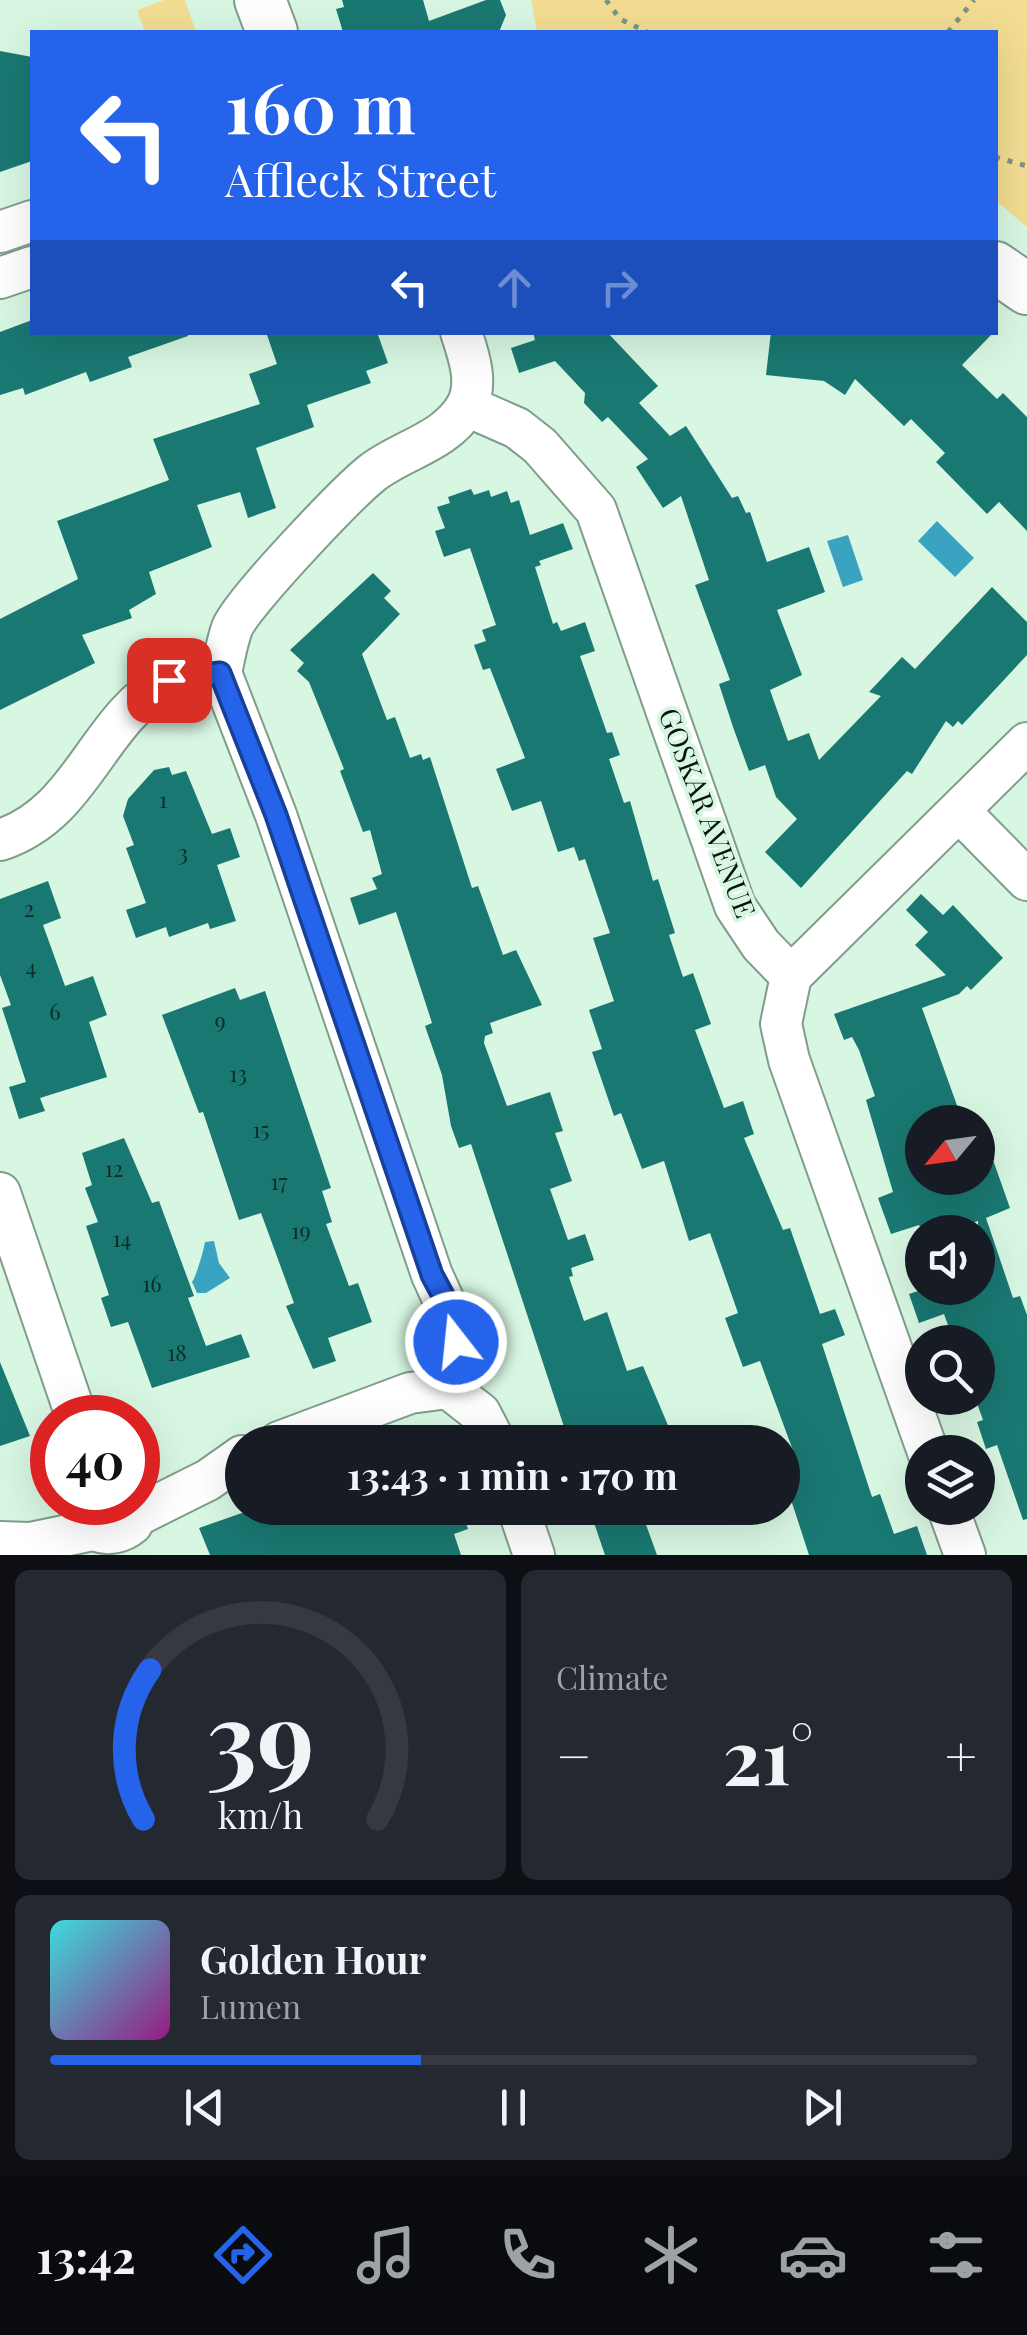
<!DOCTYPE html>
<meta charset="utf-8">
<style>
:root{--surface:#171b24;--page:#242831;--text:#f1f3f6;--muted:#9ea1a6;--line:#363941;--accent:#2563eb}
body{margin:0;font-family:"Playfair Display",serif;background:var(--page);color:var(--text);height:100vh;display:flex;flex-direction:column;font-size:38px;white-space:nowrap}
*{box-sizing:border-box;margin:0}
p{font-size:32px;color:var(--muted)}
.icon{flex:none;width:55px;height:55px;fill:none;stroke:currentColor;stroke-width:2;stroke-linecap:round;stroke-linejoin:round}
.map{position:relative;height:1555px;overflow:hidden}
.details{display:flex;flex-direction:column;gap:15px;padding:15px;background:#0d0f14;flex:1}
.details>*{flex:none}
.guide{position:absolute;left:30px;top:30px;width:968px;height:305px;border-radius:0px;box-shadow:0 10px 40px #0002;background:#2563eb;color:#fff;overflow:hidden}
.needle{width:65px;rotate:241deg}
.buttons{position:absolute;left:905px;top:1105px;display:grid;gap:20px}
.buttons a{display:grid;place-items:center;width:90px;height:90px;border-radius:50%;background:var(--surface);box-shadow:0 10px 40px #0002;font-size:50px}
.speed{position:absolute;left:30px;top:1395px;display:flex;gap:20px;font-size:50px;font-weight:700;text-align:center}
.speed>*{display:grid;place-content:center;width:130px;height:130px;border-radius:50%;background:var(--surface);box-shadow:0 10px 40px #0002;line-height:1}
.speed .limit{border:15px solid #d22;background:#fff;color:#111}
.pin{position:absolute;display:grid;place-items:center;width:85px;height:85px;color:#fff;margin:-42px;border-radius:20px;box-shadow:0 5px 15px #0006}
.me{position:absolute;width:110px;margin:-55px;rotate:344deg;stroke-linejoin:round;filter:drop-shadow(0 0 8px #0008)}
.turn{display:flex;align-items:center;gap:35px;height:210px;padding:0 30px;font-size:45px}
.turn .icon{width:130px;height:130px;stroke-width:2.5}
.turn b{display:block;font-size:70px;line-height:85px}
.lanes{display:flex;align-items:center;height:95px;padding:0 30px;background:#0003;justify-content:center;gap:50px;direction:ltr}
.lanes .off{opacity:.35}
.big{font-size:75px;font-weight:700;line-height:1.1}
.details .card{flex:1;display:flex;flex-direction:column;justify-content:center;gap:15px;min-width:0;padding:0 35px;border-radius:15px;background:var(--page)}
.details .dial{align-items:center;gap:0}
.dial svg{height:260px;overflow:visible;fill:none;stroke:var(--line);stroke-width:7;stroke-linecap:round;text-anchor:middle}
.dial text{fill:var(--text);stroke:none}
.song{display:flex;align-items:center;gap:30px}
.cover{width:120px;height:120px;border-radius:15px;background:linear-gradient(135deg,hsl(180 70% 55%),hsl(310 70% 35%))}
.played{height:10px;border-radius:5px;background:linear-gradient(90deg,var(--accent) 40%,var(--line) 40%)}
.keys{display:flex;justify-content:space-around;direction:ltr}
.heat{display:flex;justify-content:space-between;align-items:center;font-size:55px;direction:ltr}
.details .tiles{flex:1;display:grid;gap:15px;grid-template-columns:1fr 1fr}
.card:last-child{grid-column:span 2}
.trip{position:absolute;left:225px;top:1425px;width:575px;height:100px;border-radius:50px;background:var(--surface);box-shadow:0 10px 40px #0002;font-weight:700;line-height:100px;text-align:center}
.menu{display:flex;height:160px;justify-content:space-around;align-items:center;background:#090b0e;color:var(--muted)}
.menu .icon{width:70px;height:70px}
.menu .selected{color:var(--accent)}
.menu b{font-size:45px;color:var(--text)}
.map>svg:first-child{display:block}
.green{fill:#f3dd93}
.water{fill:#3aa3c1}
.building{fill:#1a7872}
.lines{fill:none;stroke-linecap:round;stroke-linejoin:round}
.minor-casing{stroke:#809d8b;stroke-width:44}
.major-casing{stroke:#809d8b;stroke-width:54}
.path{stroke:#7d9385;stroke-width:5;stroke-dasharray:5 8;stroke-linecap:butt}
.minor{stroke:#fff;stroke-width:40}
.major{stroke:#fff;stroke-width:50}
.route-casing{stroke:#184099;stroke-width:25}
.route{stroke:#2563eb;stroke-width:18}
.labels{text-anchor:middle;stroke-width:8;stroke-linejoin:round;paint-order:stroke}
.number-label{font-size:22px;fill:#0c2c26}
.street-label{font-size:28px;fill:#08120c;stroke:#d8f7e3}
</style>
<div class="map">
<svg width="1027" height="1555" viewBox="0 0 1027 1555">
<rect width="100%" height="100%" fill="#d8f7e3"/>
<g class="green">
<polygon points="164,0 185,0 196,32 145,32 137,10"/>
<polygon points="531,0 1027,0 1027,227 995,200 995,32 537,32"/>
</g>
<g class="water">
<polygon points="937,521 974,558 955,577 918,541"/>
<polygon points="848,535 863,580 843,587 827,541"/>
<path d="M214,1241L219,1263L230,1278L206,1293H197L192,1282C196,1277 204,1249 205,1242Z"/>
</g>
<g class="building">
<polygon points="342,0 423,0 429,21 486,0 500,0 506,15 499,32 343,32 336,9 344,7"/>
<polygon points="0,51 32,57 32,161 0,172"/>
<polygon points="32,320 32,332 188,332 188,336 128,357 132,367 90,382 86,372 25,395 23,388 0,395 0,332"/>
<polygon points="266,332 377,332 388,363 366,371 371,383 307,405 314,427 256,448 276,508 248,518 240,492 197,505 212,547 149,572 156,594 129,610 132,618 82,635 95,663 0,710 0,619 78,579 57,521 169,480 153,439 260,404 249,374 277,364"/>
<polygon points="533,332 607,332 658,386 639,403 670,436 686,426 732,498 738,496 746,513 750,512 767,562 809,547 825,592 777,610 802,675 770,690 788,741 809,733 819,760 881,696 869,692 902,657 915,669 992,587 1027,622 1027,655 962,725 958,721 953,727 946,721 912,774 907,771 801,888 765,852 797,819 776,797 765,765 749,771 733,727 719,684 730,680 695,585 709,580 681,496 663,508 636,467 648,459 608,417 602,422 584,403 585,393 555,361 519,373 511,348 535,340"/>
<polygon points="771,332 994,332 962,365 997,399 1003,393 1027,417 1027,531 999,502 987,514 936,462 945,453 911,419 904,426 855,379 845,395 824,381 766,375"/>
<polygon points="471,489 474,495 489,490 491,497 507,491 511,503 519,500 530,535 563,523 573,549 539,561 541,565 535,567 553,624 557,622 561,631 585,622 595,651 580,656 607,733 612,732 620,755 609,759 624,803 630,801 653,881 658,879 675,933 669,935 683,977 693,973 711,1024 695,1030 724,1108 743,1101 754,1134 744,1138 783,1230 790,1228 820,1314 835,1309 845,1335 822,1344 872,1497 880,1494 894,1534 917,1526 927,1555 809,1555 782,1472 782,1461 795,1456 760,1361 743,1367 725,1318 738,1313 710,1233 689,1241 664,1161 642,1169 621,1113 614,1116 592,1052 602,1049 589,1010 614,1001 593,938 610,933 585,859 579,861 574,847 558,852 541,801 512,811 496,769 525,758 490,668 483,670 474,645 486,641 482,630 496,625 470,548 444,557 435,531 445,528 437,507 450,503 448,497"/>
<polygon points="373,573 391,591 384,598 400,614 362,654 387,720 395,717 410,758 421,754 423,760 430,757 472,888 478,886 503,955 516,950 542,1005 490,1023 493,1033 485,1036 484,1043 507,1106 550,1092 563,1131 555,1133 572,1181 550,1189 568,1240 585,1234 594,1260 571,1268 573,1276 569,1277 584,1321 607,1312 627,1371 643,1366 675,1442 569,1442 471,1144 459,1148 451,1126 442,1075 425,1026 432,1023 396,912 359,925 350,898 377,889 372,878 382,874 370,830 363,832 340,771 344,769 309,682 297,671 304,663 290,650"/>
<polygon points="169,767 172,775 186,771 212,834 230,828 240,857 217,865 236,921 210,929 208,923 169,937 166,927 136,938 126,910 146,903 126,848 134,845 123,816 128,799 154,770"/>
<polygon points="48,881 61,918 43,925 65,986 93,976 107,1015 89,1022 107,1077 40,1098 45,1111 19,1119 9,1087 26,1082 2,1008 11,1005 0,975 0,899"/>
<polygon points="921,894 943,915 953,905 1003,958 971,990 967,986 959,994 922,1008 963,1122 922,1122 922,1178 978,1178 981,1126 1010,1208 986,1218 1013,1298 1020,1296 1027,1315 1027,1519 1023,1520 997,1445 986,1449 977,1422 983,1420 978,1406 978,1342 954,1342 944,1314 919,1323 909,1294 927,1288 978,1288 978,1221 945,1232 922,1232 919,1225 891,1234 878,1198 893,1192 866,1100 875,1096 859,1050 852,1037 844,1040 834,1014 946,975 915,945 928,932 906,910"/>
<polygon points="235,988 240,1000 265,991 331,1188 322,1191 332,1222 326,1224 349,1286 358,1283 372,1322 328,1338 336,1361 313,1369 286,1306 294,1303 261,1213 239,1220 203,1112 199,1113 162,1015"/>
<polygon points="124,1138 152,1203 159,1201 194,1296 188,1298 206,1346 241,1334 250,1357 152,1388 128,1322 111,1327 101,1298 109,1295 86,1226 98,1222 85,1188 92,1185 82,1153"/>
<polygon points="0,1362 30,1436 0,1446"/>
<polygon points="256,1508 292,1508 298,1522 338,1508 461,1508 468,1529 454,1534 461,1555 210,1555 199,1528"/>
<polygon points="589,1508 640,1508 657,1555 605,1555"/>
</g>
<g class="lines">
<g class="minor-casing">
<g id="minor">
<polyline points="0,232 32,221"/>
<polyline points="0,278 32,267"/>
<polyline points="467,406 517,428 540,446 596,510 735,906 761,945 791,976 781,1024 789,1060 928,1452"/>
<path d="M221,673L276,815L432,1275C455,1324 459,1334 448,1388"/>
<path d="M221,673C224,659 227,642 232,628C242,603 347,493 372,473C401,450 446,442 466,407C479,384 469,356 461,332"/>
<polyline points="960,812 1027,880"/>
<path d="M0,840C83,813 97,719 167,682C181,675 205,676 221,673"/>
<polyline points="791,976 1027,743"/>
<polyline points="0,1193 74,1410 81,1418"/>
<polyline points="448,1388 480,1413 495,1442"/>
<polyline points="279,1442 410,1393 448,1388"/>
<path d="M79,1502C81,1533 110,1542 132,1524L140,1504L138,1493"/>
<polyline points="518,1508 534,1555"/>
<polyline points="948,1508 965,1555"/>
<polyline points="138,1515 208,1480 242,1456"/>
<polyline points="0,1542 30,1543 93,1530"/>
</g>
</g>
<g class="major-casing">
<g id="major">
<polyline points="260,0 272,32"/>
<polyline points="995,267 1027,289"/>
</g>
</g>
<g class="path">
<polyline points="606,0 620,19 647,32"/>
<polyline points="948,32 974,0"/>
<polyline points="995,157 1027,166"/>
</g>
<use href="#minor" class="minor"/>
<use href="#major" class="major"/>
</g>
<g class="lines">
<g class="route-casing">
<polyline id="route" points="169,680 220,673 276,815 432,1275 452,1312 456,1342"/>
</g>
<use href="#route" class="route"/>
</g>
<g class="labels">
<g class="number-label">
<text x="163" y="808">1</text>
<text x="183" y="861">3</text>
<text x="29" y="917">2</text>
<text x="31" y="975">4</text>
<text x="55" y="1020">6</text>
<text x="220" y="1029">9</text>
<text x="238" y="1082">13</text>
<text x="261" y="1138">15</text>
<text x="114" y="1177">12</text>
<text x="279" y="1190">17</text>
<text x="301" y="1239">19</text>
<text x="122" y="1247">14</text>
<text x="152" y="1292">16</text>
<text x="177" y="1361">18</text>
</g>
<g class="street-label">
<text transform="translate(707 813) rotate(69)" y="10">GOSKAR AVENUE</text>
</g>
</g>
</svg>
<div class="buttons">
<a><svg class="needle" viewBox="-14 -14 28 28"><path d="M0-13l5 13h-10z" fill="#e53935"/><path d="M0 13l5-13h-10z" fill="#9ea1a6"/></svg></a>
<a><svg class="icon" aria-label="sound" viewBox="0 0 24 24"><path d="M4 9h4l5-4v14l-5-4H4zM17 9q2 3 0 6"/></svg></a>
<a><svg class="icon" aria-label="search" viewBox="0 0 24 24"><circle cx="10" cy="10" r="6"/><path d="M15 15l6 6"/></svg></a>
<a><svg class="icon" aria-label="layers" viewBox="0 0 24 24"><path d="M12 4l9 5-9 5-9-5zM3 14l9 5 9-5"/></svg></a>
</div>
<div class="speed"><div class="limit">40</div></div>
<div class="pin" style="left:169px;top:680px;background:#d93025"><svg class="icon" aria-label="arrive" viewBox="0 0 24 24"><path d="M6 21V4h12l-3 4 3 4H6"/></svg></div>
<svg class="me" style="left:456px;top:1342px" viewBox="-20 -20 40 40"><circle r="17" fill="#2563eb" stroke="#fff" stroke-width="3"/><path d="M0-11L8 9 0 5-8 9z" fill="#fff"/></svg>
<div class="trip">13:43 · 1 min · 170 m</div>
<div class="guide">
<div class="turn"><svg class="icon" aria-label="left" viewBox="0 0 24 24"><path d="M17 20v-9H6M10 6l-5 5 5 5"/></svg><div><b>160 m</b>Affleck Street</div></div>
<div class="lanes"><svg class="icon" aria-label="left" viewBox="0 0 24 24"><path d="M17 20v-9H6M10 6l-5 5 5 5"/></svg><svg class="icon off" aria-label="ahead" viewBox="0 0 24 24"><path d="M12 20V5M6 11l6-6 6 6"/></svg><svg class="icon off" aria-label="right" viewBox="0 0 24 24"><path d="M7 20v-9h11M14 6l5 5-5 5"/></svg></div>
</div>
</div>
<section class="details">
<div class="tiles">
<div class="card dial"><svg viewBox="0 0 100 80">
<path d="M14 69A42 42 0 1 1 86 69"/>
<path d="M14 69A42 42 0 0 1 16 23" stroke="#2563eb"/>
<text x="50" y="56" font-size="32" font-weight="700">39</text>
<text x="50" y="72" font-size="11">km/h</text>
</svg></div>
<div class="card"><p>Climate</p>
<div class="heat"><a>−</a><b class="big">21°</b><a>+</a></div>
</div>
<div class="card">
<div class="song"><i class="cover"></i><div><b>Golden Hour</b><p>Lumen</p></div></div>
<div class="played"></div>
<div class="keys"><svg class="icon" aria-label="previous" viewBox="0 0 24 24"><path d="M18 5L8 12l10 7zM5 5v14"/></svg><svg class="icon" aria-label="pause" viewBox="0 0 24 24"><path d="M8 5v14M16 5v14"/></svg><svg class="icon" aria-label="next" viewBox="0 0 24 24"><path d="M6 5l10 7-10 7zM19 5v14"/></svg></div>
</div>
</div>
</section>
<nav class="menu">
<b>13:42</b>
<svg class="icon selected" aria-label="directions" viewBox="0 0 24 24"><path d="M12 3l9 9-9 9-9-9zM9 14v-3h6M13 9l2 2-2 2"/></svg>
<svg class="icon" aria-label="music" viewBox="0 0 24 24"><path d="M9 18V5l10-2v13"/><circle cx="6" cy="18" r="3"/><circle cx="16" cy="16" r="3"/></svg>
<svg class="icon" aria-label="phone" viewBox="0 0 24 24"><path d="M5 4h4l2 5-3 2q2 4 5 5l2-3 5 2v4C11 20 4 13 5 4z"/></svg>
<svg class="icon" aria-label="climate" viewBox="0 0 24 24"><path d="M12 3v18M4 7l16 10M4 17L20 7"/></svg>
<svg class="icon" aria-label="car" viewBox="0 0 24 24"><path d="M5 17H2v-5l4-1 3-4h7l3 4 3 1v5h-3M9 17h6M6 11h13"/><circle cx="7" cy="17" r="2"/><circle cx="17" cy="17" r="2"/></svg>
<svg class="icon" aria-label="filters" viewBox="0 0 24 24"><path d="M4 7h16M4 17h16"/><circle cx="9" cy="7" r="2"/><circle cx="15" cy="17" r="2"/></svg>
</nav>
